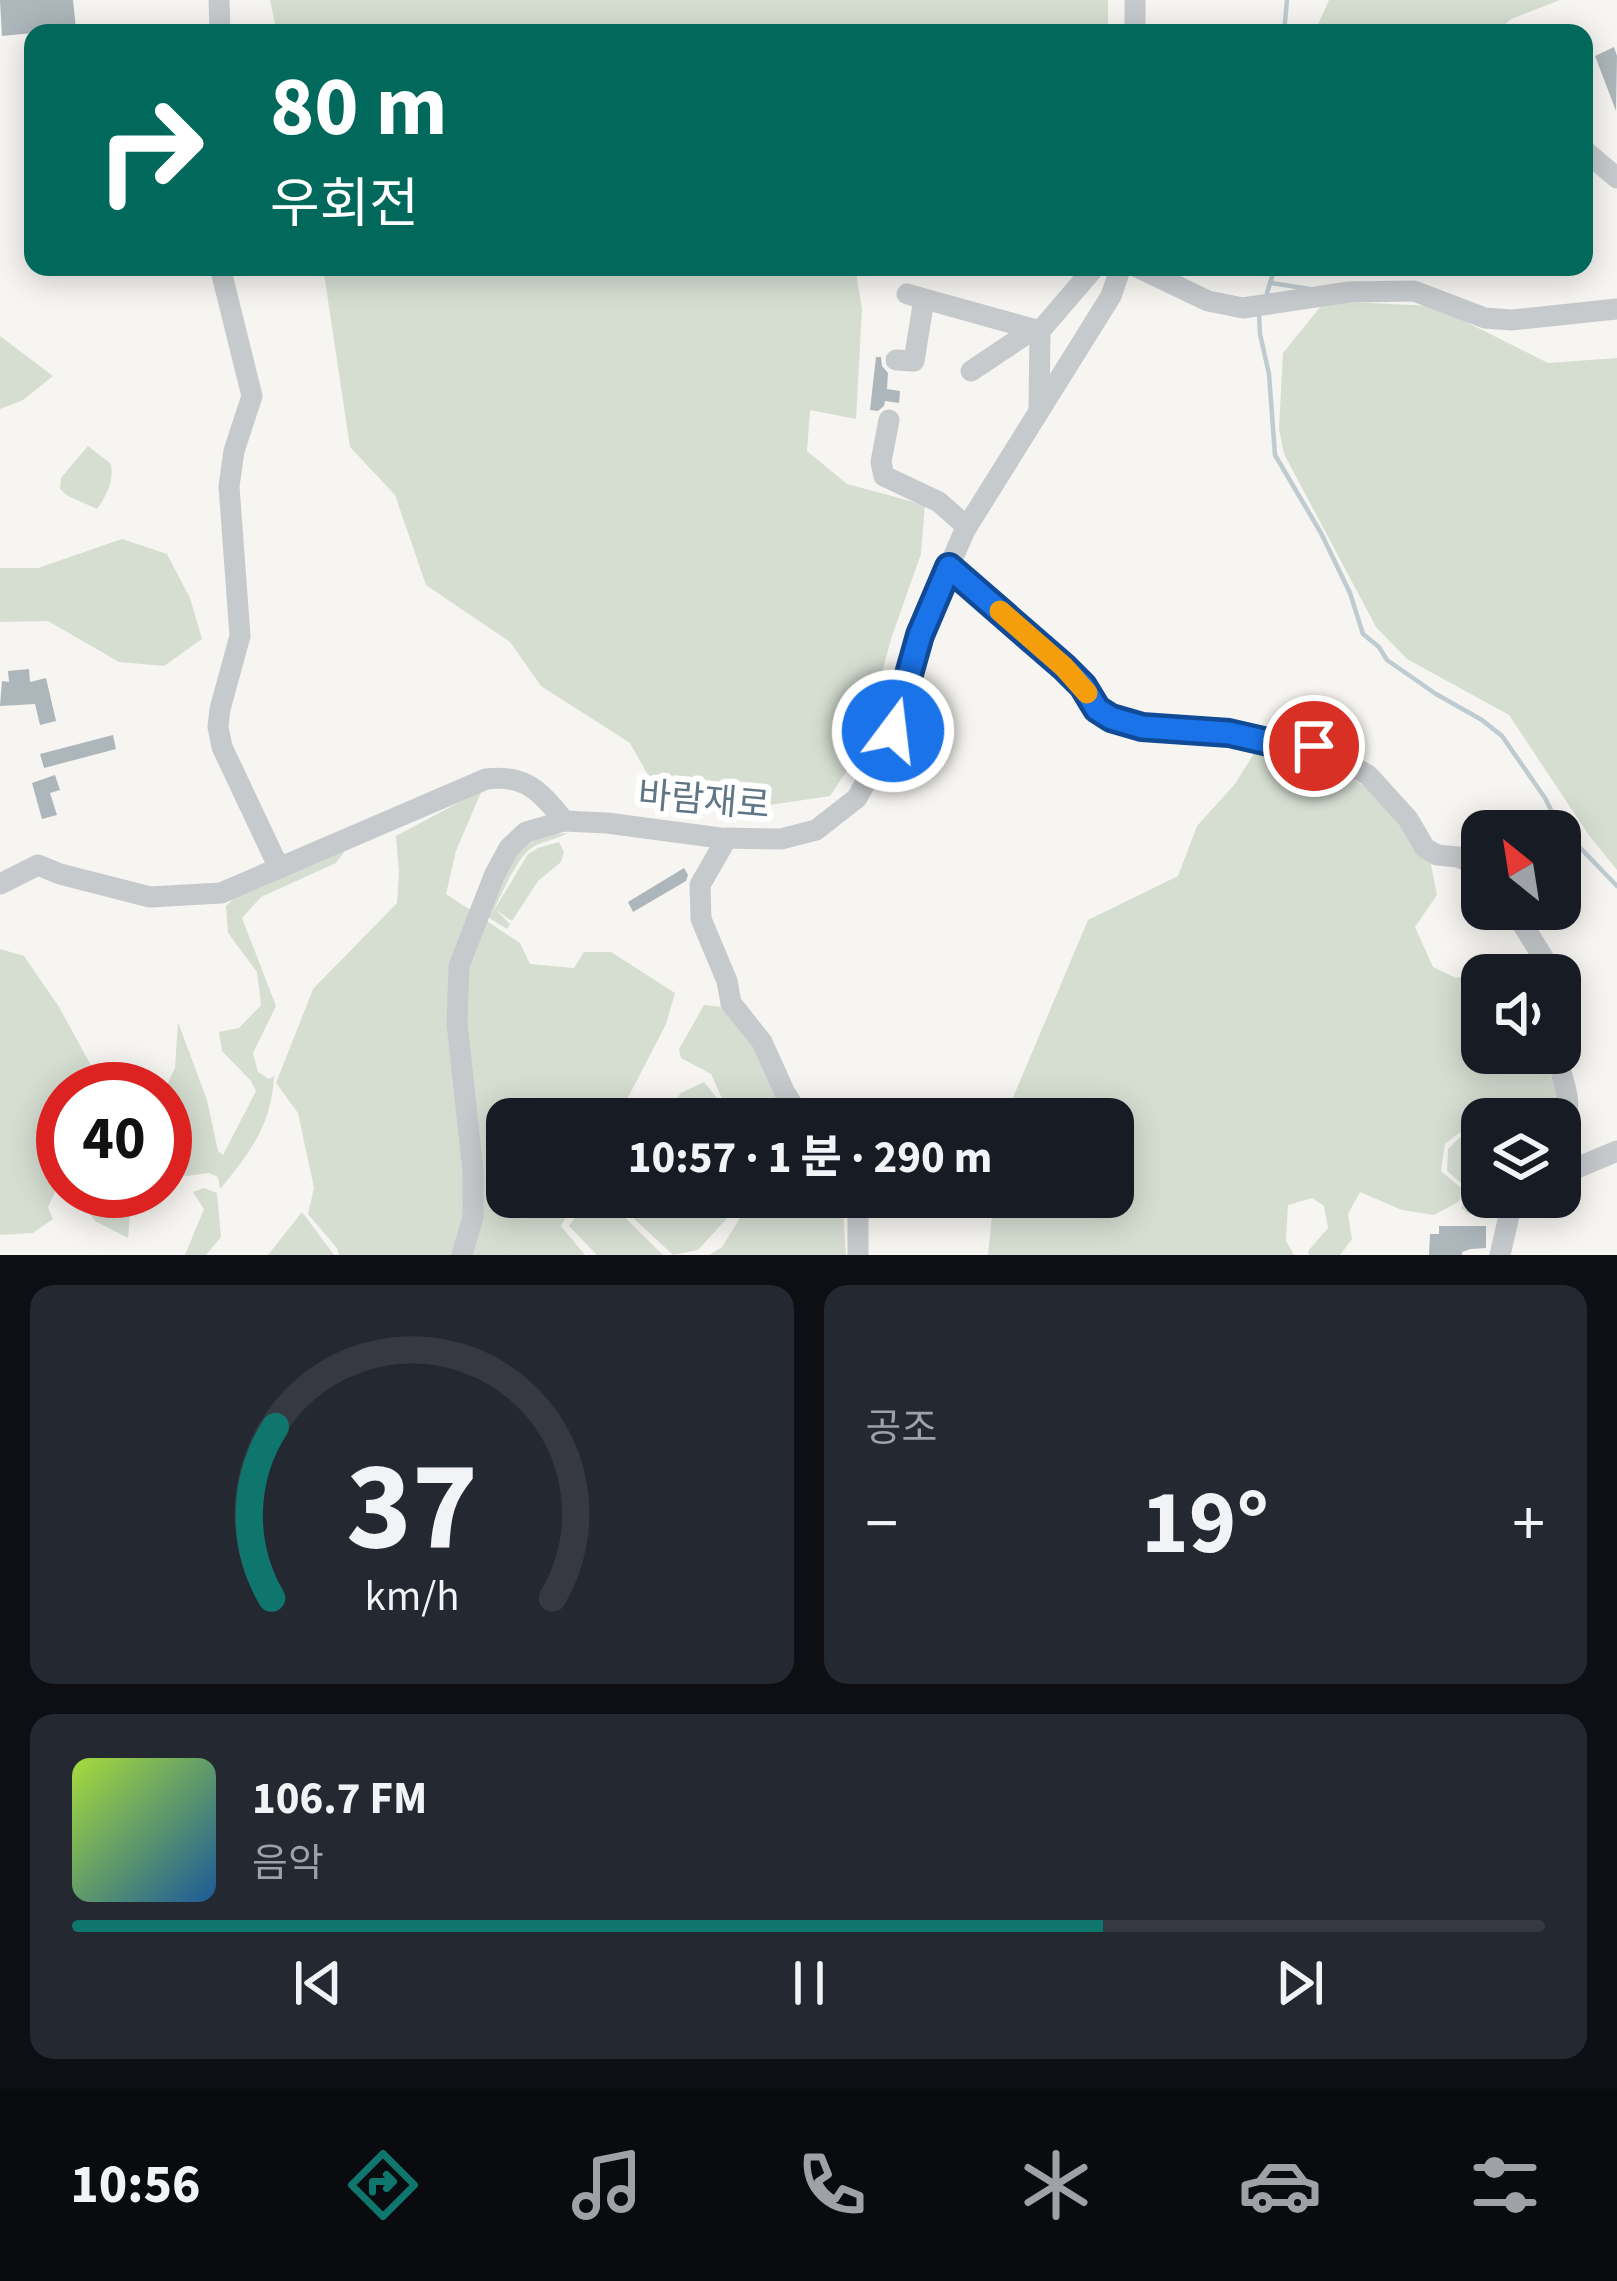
<!DOCTYPE html>
<html lang="ko">
<meta charset="utf-8">
<style>
:root{--surface:#171b24;--page:#242831;--text:#f1f3f6;--muted:#9ea1a6;--line:#363941;--accent:#0f766e}
body{margin:0;font-family:"Source Sans 3","Noto Sans KR",sans-serif;background:var(--page);color:var(--text);height:100vh;display:flex;flex-direction:column;font-size:45px;white-space:nowrap}
*{box-sizing:border-box;margin:0}
p{font-size:39px;color:var(--muted)}
.icon{flex:none;width:66px;height:66px;fill:none;stroke:currentColor;stroke-width:2;stroke-linecap:round;stroke-linejoin:round}
.map{position:relative;height:1255px;overflow:hidden}
.panel{display:flex;flex-direction:column;gap:30px;padding:30px;background:#0d0f14;flex:1}
.panel>*{flex:none}
.hud{position:absolute;left:24px;top:24px;width:1569px;height:252px;border-radius:24px;box-shadow:0 6px 30px #0003;background:#00695c;color:#fff;overflow:hidden}
.needle{width:78px;rotate:330deg}
.tools{position:absolute;left:1461px;top:810px;display:grid;gap:24px}
.tools a{display:grid;place-items:center;width:120px;height:120px;border-radius:24px;background:var(--surface);box-shadow:0 6px 30px #0003;font-size:60px}
.speed{position:absolute;left:36px;top:1062px;display:flex;gap:24px;font-size:60px;font-weight:700;text-align:center}
.speed>*{display:grid;place-content:center;width:156px;height:156px;border-radius:50%;background:var(--surface);box-shadow:0 6px 30px #0003;line-height:1}
.speed .limit{border:18px solid #d22;background:#fff;color:#111}
.pin{position:absolute;display:grid;place-items:center;width:102px;height:102px;color:#fff;margin:-51px;border:6px solid #fff;border-radius:50%;box-shadow:0 3px 12px #0007}
.me{position:absolute;width:132px;margin:-66px;rotate:15deg;stroke-linejoin:round;filter:drop-shadow(0 0 9px #0008)}
.turn{display:flex;align-items:center;gap:42px;height:252px;padding:0 48px;font-size:54px}
.turn .icon{width:156px;height:156px;stroke-width:2.5}
.turn b{display:block;font-size:84px;line-height:102px}
.big{font-size:90px;font-weight:700;line-height:1.1}
.panel .card{flex:1;display:flex;flex-direction:column;justify-content:center;gap:18px;min-width:0;padding:0 42px;border-radius:24px;background:var(--page)}
.panel .dial{align-items:center;gap:0}
.dial svg{height:312px;overflow:visible;fill:none;stroke:var(--line);stroke-width:7;stroke-linecap:round;text-anchor:middle}
.dial text{fill:var(--text);stroke:none}
.song{display:flex;align-items:center;gap:36px}
.cover{width:144px;height:144px;border-radius:18px;background:linear-gradient(135deg,hsl(80 70% 55%),hsl(210 70% 35%))}
.played{height:12px;border-radius:6px;background:linear-gradient(90deg,var(--accent) 70%,var(--line) 70%)}
.keys{display:flex;justify-content:space-around;direction:ltr}
.heat{display:flex;justify-content:space-between;align-items:center;font-size:66px;direction:ltr}
.panel .tiles{flex:1;display:grid;gap:30px;grid-template-columns:1fr 1fr}
.card:last-child{grid-column:span 2}
.trip{position:absolute;left:486px;top:1098px;width:648px;height:120px;border-radius:24px;background:var(--surface);box-shadow:0 6px 30px #0003;font-weight:700;line-height:120px;text-align:center}
.tabs{display:flex;height:192px;justify-content:space-around;align-items:center;background:#090b0e;color:var(--muted)}
.tabs .icon{width:84px;height:84px}
.tabs .active{color:var(--accent)}
.tabs b{font-size:54px;color:var(--text)}
.map>svg:first-child{display:block}
.green{fill:#d6ded2}
.lines{fill:none;stroke-linecap:round;stroke-linejoin:round}
.stream{stroke:#becbd0;stroke-width:4.5}
.building{fill:#adb6bb}
.minor{stroke:#c7cacd;stroke-width:21}
.route-casing{stroke:#114b97;stroke-width:30}
.route{stroke:#1a73e8;stroke-width:21}
.slow{stroke:#f59e0b;stroke-width:21}
.labels{text-anchor:middle;stroke-width:12;stroke-linejoin:round;paint-order:stroke}
.street-label{font-size:36px;fill:#617685;stroke:#fff}
</style>
<div class="map">
<svg width="1617" height="1255" viewBox="0 0 1617 1255">
<rect width="100%" height="100%" fill="#f6f5f1"/>
<g class="green">
<polygon points="270,0 1108,0 1108,33 277,33"/>
<polygon points="1329,0 1560,0 1511,19 1496,33 1317,33 1316,29"/>
<polygon points="323,267 855,267 862,309 856,419 810,410 807,451 847,484 925,505 921,554 891,639 862,748 830,796 723,812 658,793 630,743 541,686 510,642 426,585 395,495 350,447"/>
<polygon points="1325,301 1434,306 1548,363 1617,358 1617,870 1588,834 1509,715 1407,659 1376,627 1284,454 1279,429 1283,353"/>
<polygon points="0,336 53,376 23,400 0,409"/>
<path d="M88,446L111,464C114,481 107,495 97,509L68,496L60,489L61,478Z"/>
<polygon points="122,539 167,554 190,598 202,639 164,666 119,662 48,621 0,622 0,568 38,568"/>
<polygon points="1256,750 1315,756 1367,788 1430,859 1437,895 1415,927 1433,967 1456,978 1522,964 1524,975 1482,975 1482,1053 1542,1053 1559,1099 1554,1119 1482,1119 1482,1197 1491,1199 1491,1205 1482,1211 1469,1214 1461,1208 1467,1198 1466,1187 1447,1171 1448,1149 1460,1137 1481,1142 1477,1136 1459,1133 1445,1144 1441,1171 1461,1188 1460,1201 1434,1215 1402,1210 1360,1192 1348,1214 1352,1239 1340,1255 1309,1255 1308,1251 1328,1228 1324,1206 1312,1198 1288,1205 1286,1241 1294,1255 988,1255 994,1197 1113,1197 1113,1119 1004,1119 1088,920 1178,876 1197,826 1235,784"/>
<polygon points="482,790 456,851 446,894 520,943 530,964 574,968 584,952 611,952 675,993 666,1024 617,1119 507,1119 507,1197 576,1197 561,1226 585,1255 339,1255 337,1248 308,1214 314,1188 298,1113 276,1083 313,989 397,903 399,873 396,836"/>
<path d="M568,833C556,840 541,841 530,849C518,858 500,896 494,910L528,854L538,848L559,842L564,852L561,862L538,881L512,921L496,910L510,924L507,929L486,916L513,857L540,835Z"/>
<path d="M346,849L336,863L261,897L242,918L276,1006L253,1053L258,1072L269,1079L274,1076C272,1124 250,1153 220,1189L218,1177L209,1173L186,1176L165,1167V1134L175,1145L183,1144V1136L165,1111L167,1085L175,1068L178,1022L207,1100L218,1151L223,1155L256,1091L251,1081L222,1051L219,1032L239,1028L261,1005L257,972L228,933L226,906L236,896Z"/>
<polygon points="0,949 24,956 59,1007 104,1089 63,1089 63,1175 48,1207 53,1219 33,1233 0,1235"/>
<polygon points="704,1005 723,1007 757,1048 791,1119 746,1119 734,1102 724,1103 711,1074 681,1058 679,1049"/>
<polygon points="704,1082 734,1119 661,1119 681,1093"/>
<polygon points="204,1188 217,1193 221,1237 206,1255 185,1255 204,1209 193,1192"/>
<polygon points="123,1191 146,1191 130,1216 128,1238 95,1221 85,1207"/>
<polygon points="611,1197 742,1197 740,1204 698,1250 673,1255"/>
<polygon points="750,1197 842,1197 846,1255 709,1255 722,1247 750,1202"/>
<polygon points="588,1199 610,1203 663,1255 597,1255 569,1226"/>
<polygon points="302,1212 334,1255 268,1255"/>
</g>
<g class="lines">
<g class="stream">
<polyline points="1284,33 1287,0"/>
<polyline points="1271,283 1310,289"/>
<polyline points="1267,293 1275,267"/>
<polyline points="1259,313 1260,334 1269,374 1275,455 1321,533 1350,593 1363,634 1379,647 1387,660 1436,694 1482,720 1502,736 1545,798 1559,826 1617,886"/>
</g>
</g>
<g class="building">
<polygon points="0,0 73,0 76,29 2,36"/>
<polygon points="1614,47 1617,56 1616,111 1595,56"/>
<polygon points="876,357 881,357 882,366 888,373 887,389 900,391 899,403 885,401 884,406 878,411 870,410"/>
<polygon points="29,669 30,682 46,678 56,721 40,725 35,704 0,706 2,681 9,682 8,671"/>
<polygon points="113,735 116,749 44,768 40,754"/>
<polygon points="55,775 60,790 50,793 57,815 42,819 32,783"/>
<polygon points="684,868 688,875 686,881 633,912 628,902"/>
<polygon points="1439,1226 1486,1226 1486,1248 1471,1249 1462,1252 1462,1255 1429,1255 1430,1234 1439,1234"/>
</g>
<g class="lines">
<g class="minor">
<polyline points="219,0 220,33"/>
<polyline points="1135,33 1135,0"/>
<polyline points="1584,150 1617,178"/>
<polyline points="220,267 252,396 234,451 229,486 240,636 220,709 218,727 222,747 279,868"/>
<polyline points="1137,267 1208,301 1243,308 1349,292 1414,291 1485,318 1512,320 1617,309"/>
<polyline points="907,294 1040,331"/>
<polyline points="896,360 914,361 924,299"/>
<polyline points="971,371 1034,329"/>
<polyline points="1039,408 1040,331 1095,267"/>
<polyline points="889,420 881,462 884,476 939,502 967,527"/>
<polyline points="949,567 1064,667 1083,686 1097,709 1111,718 1142,727 1229,732 1267,742 1314,746 1368,775 1408,819 1425,848 1437,855 1458,857 1482,867"/>
<polyline points="727,838 700,885 701,919 727,981 731,1003 762,1042 785,1093 802,1119"/>
<path d="M0,884L38,865L60,874L150,897L221,893L486,779C525,774 542,792 564,821"/>
<polyline points="1513,909 1546,962 1548,975"/>
<path d="M1555,1053C1566,1090 1575,1104 1560,1143"/>
<polyline points="1560,1175 1617,1151"/>
<polyline points="855,1197 858,1201 858,1255"/>
<polyline points="462,1255 473,1217 473,1171 457,1023 459,966 494,876 509,848 526,832 564,821 607,823 720,838 781,839 816,830 857,798 893,731 919,635 965,530 1111,296 1121,267"/>
<polyline points="1500,1255 1511,1207 1521,1197"/>
</g>
</g>
<g class="lines">
<g class="route-casing">
<polyline id="route" points="893,731 920,635 949,567 1064,667 1083,686 1097,709 1111,718 1142,727 1229,733 1268,742 1314,746"/>
</g>
<use href="#route" class="route"/>
<polyline class="slow" points="1000,611 1064,667 1087,693"/>
</g>
<g class="labels">
<g class="street-label">
<text transform="translate(704 799) rotate(5)" y="13">바람재로</text>
</g>
</g>
</svg>
<div class="tools">
<a><svg class="needle" viewBox="-14 -14 28 28"><path d="M0-13l5 13h-10z" fill="#e53935"/><path d="M0 13l5-13h-10z" fill="#9ea1a6"/></svg></a>
<a><svg class="icon" aria-label="sound" viewBox="0 0 24 24"><path d="M4 9h4l5-4v14l-5-4H4zM17 9q2 3 0 6"/></svg></a>
<a><svg class="icon" aria-label="layers" viewBox="0 0 24 24"><path d="M12 4l9 5-9 5-9-5zM3 14l9 5 9-5"/></svg></a>
</div>
<div class="speed"><div class="limit">40</div></div>
<div class="pin" style="left:1314px;top:746px;background:#d93025"><svg class="icon" aria-label="arrive" viewBox="0 0 24 24"><path d="M6 21V4h12l-3 4 3 4H6"/></svg></div>
<svg class="me" style="left:893px;top:731px" viewBox="-20 -20 40 40"><circle r="17" fill="#1a73e8" stroke="#fff" stroke-width="3"/><path d="M0-11L8 9 0 5-8 9z" fill="#fff"/></svg>
<div class="trip">10:57 · 1 분 · 290 m</div>
<div class="hud">
<div class="turn"><svg class="icon" aria-label="right" viewBox="0 0 24 24"><path d="M7 20v-9h11M14 6l5 5-5 5"/></svg><div><b>80 m</b>우회전</div></div>
</div>
</div>
<section class="panel">
<div class="tiles">
<div class="card dial"><svg viewBox="0 0 100 80">
<path d="M14 69A42 42 0 1 1 86 69"/>
<path d="M14 69A42 42 0 0 1 15 25" stroke="#0f766e"/>
<text x="50" y="56" font-size="32" font-weight="700">37</text>
<text x="50" y="72" font-size="11">km/h</text>
</svg></div>
<div class="card"><p>공조</p>
<div class="heat"><a>−</a><b class="big">19°</b><a>+</a></div>
</div>
<div class="card">
<div class="song"><i class="cover"></i><div><b>106.7 FM</b><p>음악</p></div></div>
<div class="played"></div>
<div class="keys"><svg class="icon" aria-label="previous" viewBox="0 0 24 24"><path d="M18 5L8 12l10 7zM5 5v14"/></svg><svg class="icon" aria-label="pause" viewBox="0 0 24 24"><path d="M8 5v14M16 5v14"/></svg><svg class="icon" aria-label="next" viewBox="0 0 24 24"><path d="M6 5l10 7-10 7zM19 5v14"/></svg></div>
</div>
</div>
</section>
<nav class="tabs">
<b>10:56</b>
<svg class="icon active" aria-label="directions" viewBox="0 0 24 24"><path d="M12 3l9 9-9 9-9-9zM9 14v-3h6M13 9l2 2-2 2"/></svg>
<svg class="icon" aria-label="music" viewBox="0 0 24 24"><path d="M9 18V5l10-2v13"/><circle cx="6" cy="18" r="3"/><circle cx="16" cy="16" r="3"/></svg>
<svg class="icon" aria-label="phone" viewBox="0 0 24 24"><path d="M5 4h4l2 5-3 2q2 4 5 5l2-3 5 2v4C11 20 4 13 5 4z"/></svg>
<svg class="icon" aria-label="climate" viewBox="0 0 24 24"><path d="M12 3v18M4 7l16 10M4 17L20 7"/></svg>
<svg class="icon" aria-label="car" viewBox="0 0 24 24"><path d="M5 17H2v-5l4-1 3-4h7l3 4 3 1v5h-3M9 17h6M6 11h13"/><circle cx="7" cy="17" r="2"/><circle cx="17" cy="17" r="2"/></svg>
<svg class="icon" aria-label="filters" viewBox="0 0 24 24"><path d="M4 7h16M4 17h16"/><circle cx="9" cy="7" r="2"/><circle cx="15" cy="17" r="2"/></svg>
</nav>
